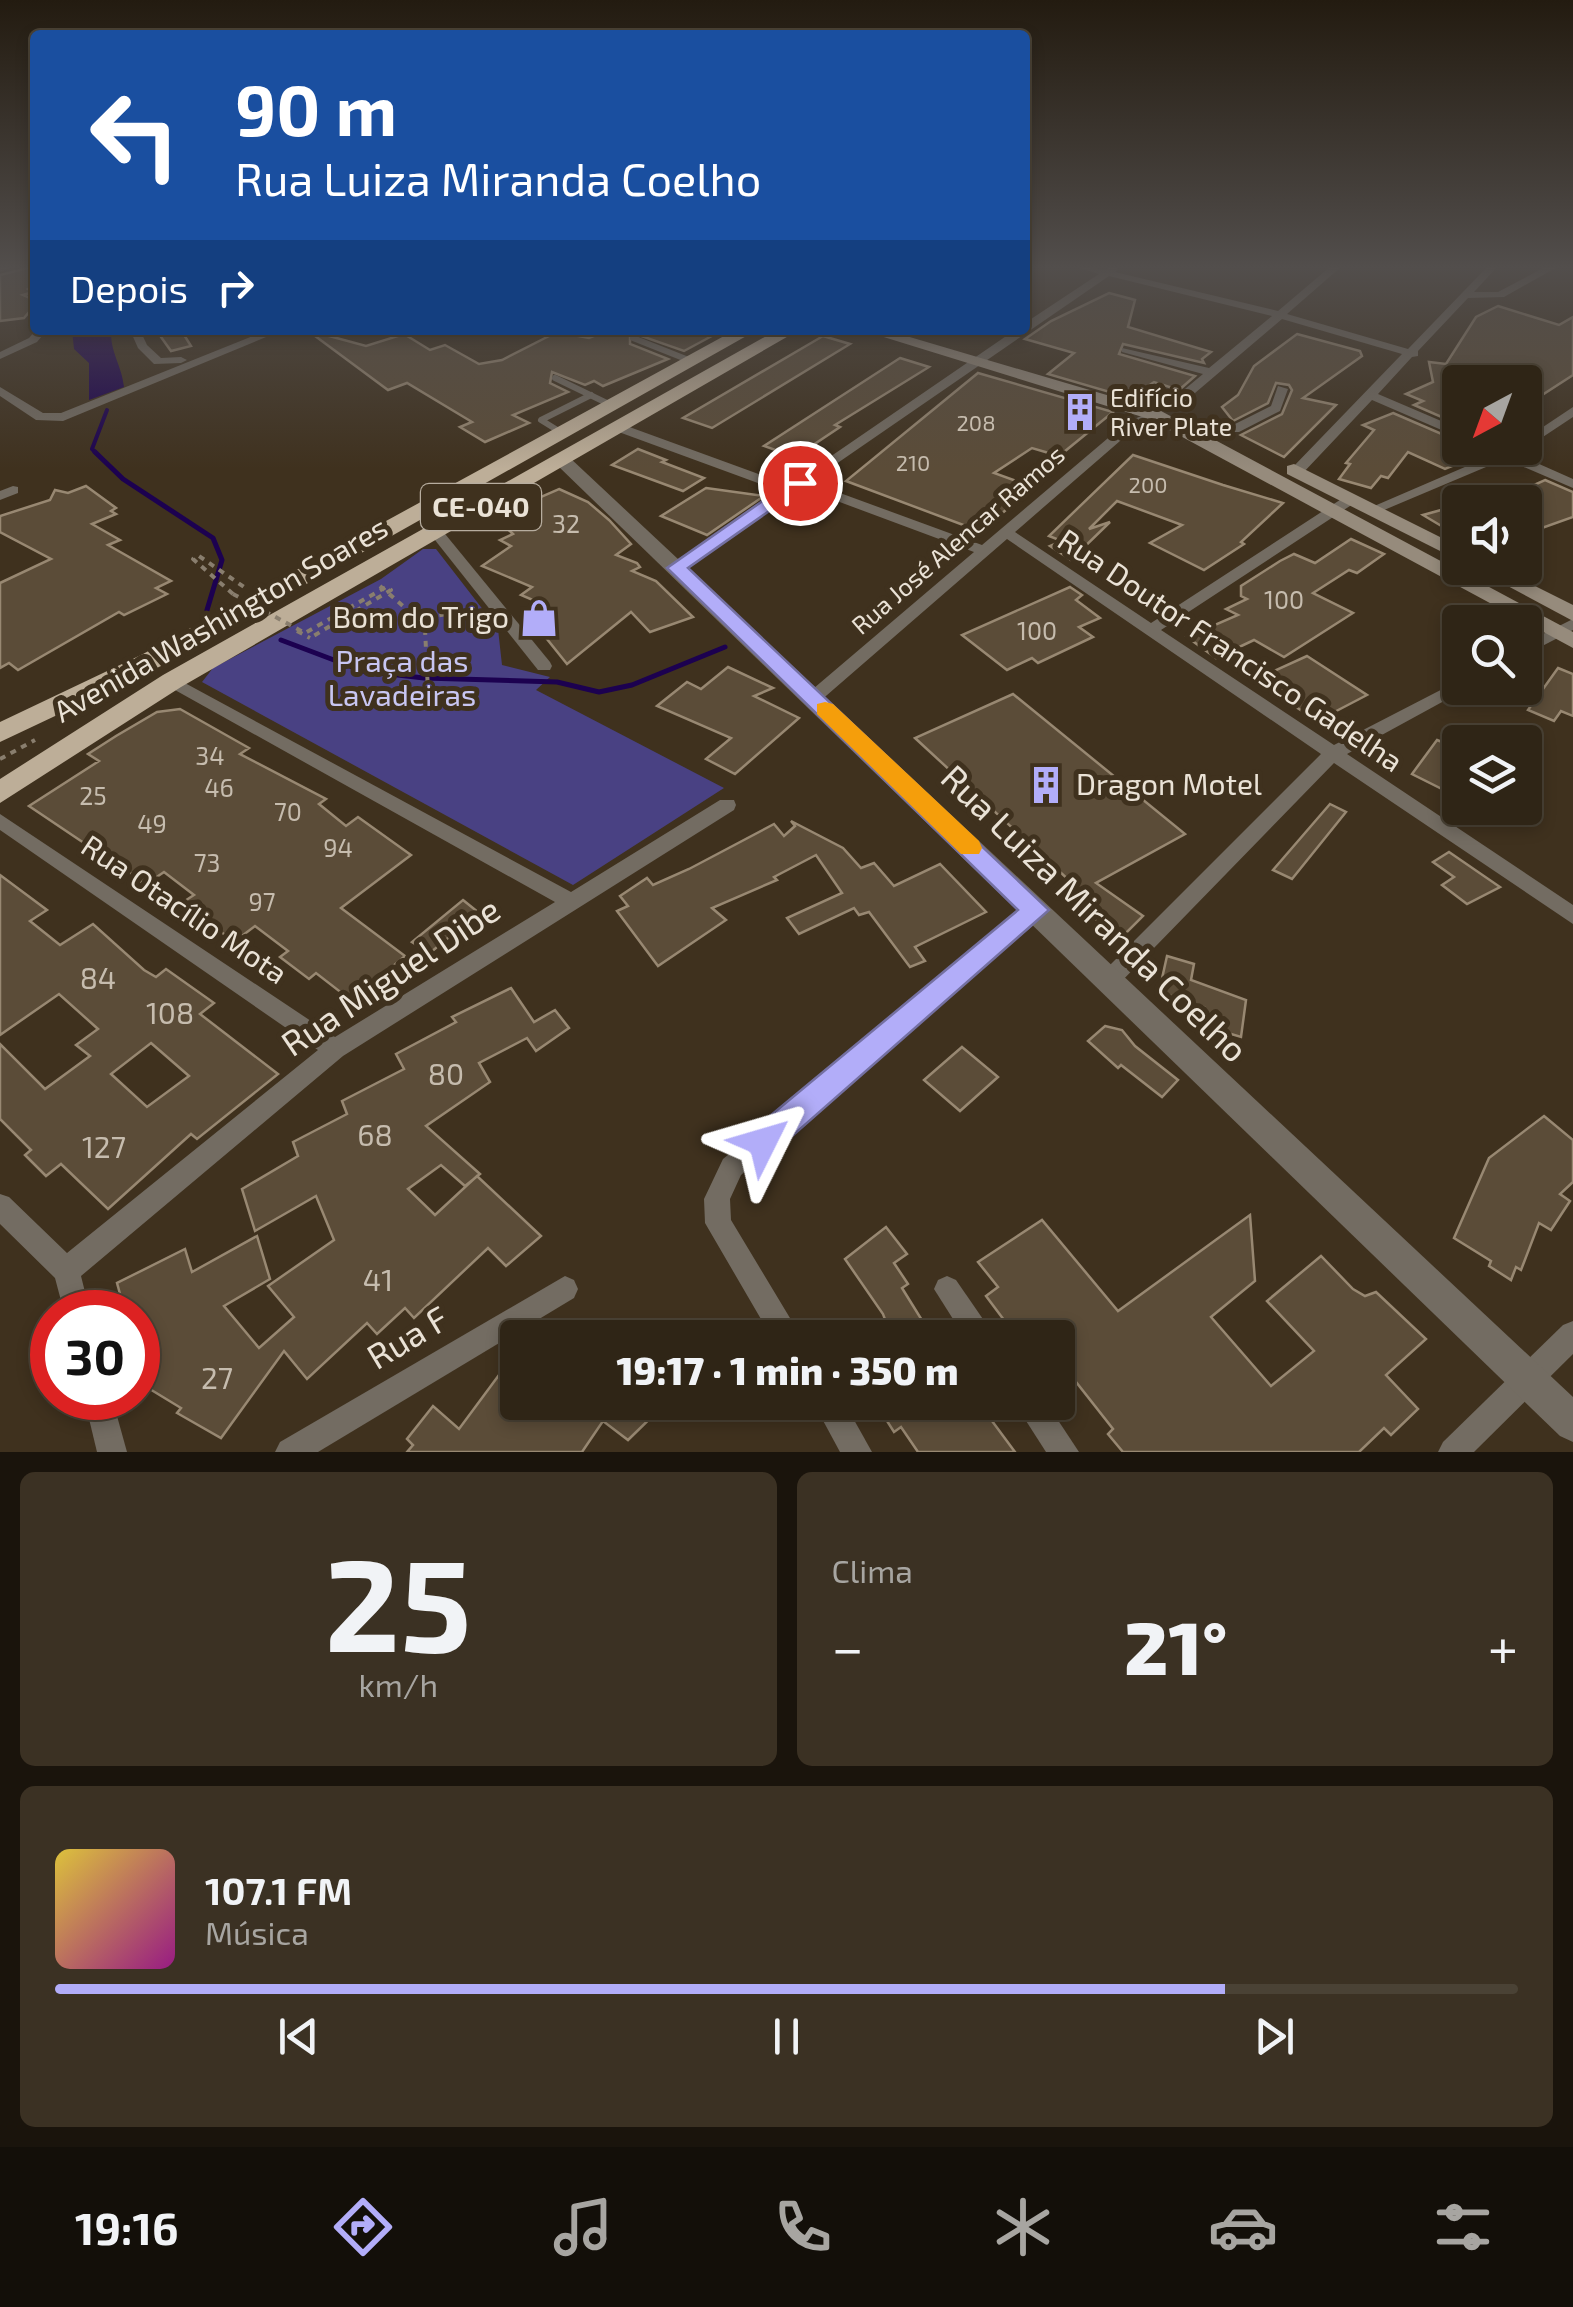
<!DOCTYPE html>
<html lang="pt">
<meta charset="utf-8">
<style>
:root{--surface:#2f2516;--page:#3b3123;--text:#f1f3f6;--muted:#a7a5a1;--line:#4a4235;--accent:#b2adf9}
body{margin:0;font-family:"Exo 2",sans-serif;background:var(--page);color:var(--text);height:100vh;display:flex;flex-direction:column;font-size:38px;white-space:nowrap}
*{box-sizing:border-box;margin:0}
p{font-size:32px;color:var(--muted)}
.icon{flex:none;width:55px;height:55px;fill:none;stroke:currentColor;stroke-width:2;stroke-linecap:round;stroke-linejoin:round}
.map{position:relative;height:1452px;overflow:hidden}
.side{display:flex;flex-direction:column;gap:20px;padding:20px;background:#1a140c;flex:1}
.side>*{flex:none}
.hud{position:absolute;left:30px;top:30px;width:1000px;height:305px;border-radius:10px;box-shadow:0 5px 15px #0003,0 0 0 2px var(--line);background:#1a4fa0;color:#fff;overflow:hidden}
.needle{width:65px;rotate:221deg}
.buttons{position:absolute;left:1442px;top:365px;display:grid;gap:20px}
.buttons a{display:grid;place-items:center;width:100px;height:100px;border-radius:10px;background:var(--surface);box-shadow:0 5px 15px #0003,0 0 0 2px var(--line);font-size:50px}
.speed{position:absolute;left:30px;top:1290px;display:flex;gap:20px;font-size:50px;font-weight:700;text-align:center}
.speed>*{display:grid;place-content:center;width:130px;height:130px;border-radius:50%;background:var(--surface);box-shadow:0 5px 15px #0003,0 0 0 2px var(--line);line-height:1}
.speed .limit{border:15px solid #d22;background:#fff;color:#111}
.pin{position:absolute;display:grid;place-items:center;width:85px;height:85px;color:#fff;margin:-42px;border:5px solid #fff;border-radius:50%;box-shadow:0 2px 10px #0007}
.me{position:absolute;width:110px;margin:-55px;rotate:50deg;stroke-linejoin:round;filter:drop-shadow(0 0 8px #0008)}
.turn{display:flex;align-items:center;gap:35px;height:210px;padding:0 40px;font-size:45px}
.turn .icon{width:130px;height:130px;stroke-width:2.5}
.turn b{display:block;font-size:70px;line-height:85px}
.then{display:flex;align-items:center;height:95px;padding:0 40px;background:#0003;gap:20px;font-size:38px}
.big{font-size:75px;font-weight:800;line-height:1.1}
.side .widget{flex:1;display:flex;flex-direction:column;justify-content:center;gap:15px;min-width:0;padding:0 35px;border-radius:15px;background:var(--page)}
.side .dial{align-items:center;gap:0}
.dial b{font-size:130px;line-height:1}
.song{display:flex;align-items:center;gap:30px}
.cover{width:120px;height:120px;border-radius:15px;background:linear-gradient(135deg,hsl(50 70% 55%),hsl(310 70% 35%))}
.played{height:10px;border-radius:5px;background:linear-gradient(90deg,var(--accent) 80%,var(--line) 80%)}
.keys{display:flex;justify-content:space-around;direction:ltr}
.heat{display:flex;justify-content:space-between;align-items:center;font-size:55px;direction:ltr}
.side .tiles{flex:1;display:grid;gap:20px;grid-template-columns:1fr 1fr}
.widget:last-child{grid-column:span 2}
.trip{position:absolute;left:500px;top:1320px;width:575px;height:100px;border-radius:10px;background:var(--surface);box-shadow:0 5px 15px #0003,0 0 0 2px var(--line);font-weight:800;line-height:100px;text-align:center}
.tabs{display:flex;height:160px;justify-content:space-around;align-items:center;background:#130f09;color:var(--muted)}
.tabs .icon{width:70px;height:70px}
.tabs .selected{color:var(--accent)}
.tabs b{font-size:45px;color:var(--text)}
.map>svg:first-child{display:block}
.green{fill:#494183}
.water{fill:#1c0150}
.lines{fill:none;stroke-linecap:round;stroke-linejoin:round}
.stream-far1{stroke:#1c0150;stroke-width:4}
.stream{stroke:#1c0150;stroke-width:5}
.building{fill:#5b4c38;stroke:#988872;stroke-width:2.5;fill-rule:evenodd}
.path{stroke:#897e6e;stroke-width:4;stroke-dasharray:6 6;stroke-linecap:butt}
.service{stroke:#736c62;stroke-width:6}
.minor{fill:#736c62;fill-rule:evenodd}
.tertiary{fill:#736c62;fill-rule:evenodd}
.secondary{fill:#968b7c;fill-rule:evenodd}
.trunk{fill:#bdae98;fill-rule:evenodd}
.path-bridge{stroke:#897e6e;stroke-width:4;stroke-dasharray:6 6;stroke-linecap:butt}
.route{fill:#b2adf9;stroke:#7470a2;stroke-width:2.5}
.slow{fill:#f59e0b}
.labels{text-anchor:middle;stroke-width:10;stroke-linejoin:round;paint-order:stroke}
.far-number-label{font-size:22px;fill:#c6bcae}
.far-poi-label{font-size:25px;fill:#eae2d6;stroke:#3f311e;text-anchor:start}
.number-label{font-size:25px;fill:#c6bcae}
.far-street-label{font-size:25px;fill:#eae2d6;stroke:#3f311e}
.shield{fill:#3f311e;stroke:#b7ad9f;stroke-width:2.5}
.shield-label{font-size:28px;font-weight:bold;fill:#eae2d6}
.poi-label{font-size:30px;fill:#eae2d6;stroke:#3f311e;text-anchor:end}
.street-label{font-size:30px;fill:#eae2d6;stroke:#3f311e}
.park-label{font-size:30px;fill:#c8c6f2;stroke:#3f311e}
.near-number-label{font-size:30px;fill:#c6bcae}
.near-street-label{font-size:35px;fill:#eae2d6;stroke:#3f311e}
</style>
<div class="map">
<svg width="1573" height="1452" viewBox="0 0 1573 1452">
<rect width="100%" height="100%" fill="#3f311e"/>
<polygon class="green" points="423,549 436,549 498,629 502,665 550,677 536,690 724,788 573,885 202,682 213,668 381,579"/>
<path class="water" d="M72,330H111C110,352 122,366 124,387L89,400V363L74,349Z"/>
<g class="lines">
<polyline class="stream-far1" points="98,455 92,449 107,410"/>
<g class="stream">
<polyline points="95,452 123,479 213,538 222,560 207,610"/>
<polyline points="281,640 363,671 424,678 557,682 599,692 632,685 725,647"/>
</g>
</g>
<g class="building">
<polygon points="35,266 35,285 28,289 33,292 23,295 35,300 35,305 24,318 0,321 0,275"/>
<polygon points="1109,293 1135,300 1128,327 1211,352 1202,359 1204,363 1123,344 1119,354 1195,376 1179,390 1154,382 1130,398 1048,374 1074,353 1025,339 1051,321"/>
<polygon points="1498,306 1559,325 1573,317 1573,375 1525,406 1525,382 1495,377 1460,382 1460,425 1414,405 1423,401 1406,394 1433,382 1429,362 1446,364 1476,317"/>
<polygon points="156,330 181,330 191,346 171,351"/>
<polygon points="307,330 366,346 404,334 430,350 445,345 479,364 502,360 557,332 589,338 608,330 723,330 684,351 630,332 630,344 668,359 603,386 594,381 585,385 552,372 550,383 568,392 513,415 529,423 485,442 460,427 472,422 407,383 388,390"/>
<polygon points="1297,334 1360,351 1362,356 1303,398 1336,405 1284,457 1241,435 1282,414 1292,390 1289,385 1276,383 1268,403 1233,421 1222,407 1238,395 1254,366"/>
<polygon points="823,336 850,344 712,428 683,418"/>
<polygon points="900,358 929,367 835,425 840,427 795,457 764,446"/>
<polygon points="978,373 1113,412 1059,456 1032,448 994,473 1033,487 1000,515 993,513 974,529 846,481"/>
<polygon points="1393,413 1458,441 1446,446 1472,458 1445,469 1408,452 1388,478 1381,476 1371,488 1339,479 1350,464 1346,463 1374,430 1363,425"/>
<polygon points="638,449 666,460 662,462 704,478 683,491 612,465"/>
<polygon points="1133,455 1223,485 1283,503 1241,542 1244,544 1204,570 1150,543 1182,525 1117,501 1089,529 1110,522 1071,560 1050,546 1062,541 1049,536"/>
<polygon points="1545,480 1573,492 1573,517 1525,534 1525,489"/>
<polygon points="86,486 116,508 111,511 116,514 92,524 120,540 108,545 171,581 156,588 167,594 124,615 119,612 18,670 9,663 0,668 0,583 51,559 0,532 0,516 50,500 55,490 68,493"/>
<polygon points="706,488 764,496 707,535 661,516"/>
<polygon points="559,489 588,502 609,520 631,544 616,555 637,563 640,567 632,571 656,581 693,617 650,632 631,612 567,664 547,639 550,636 530,618 547,606 521,595 532,587 482,566 511,546 500,540 513,534 495,517"/>
<polygon points="1460,498 1460,537 1423,515 1441,510"/>
<polygon points="1351,539 1384,554 1357,573 1349,570 1313,593 1353,613 1284,657 1254,640 1216,658 1187,637 1238,615 1226,609 1247,599 1241,596 1241,586 1280,561 1294,554 1315,563"/>
<polygon points="1070,587 1082,595 1076,600 1100,618 1079,627 1093,637 1038,663 1032,658 1007,670 962,635"/>
<polygon points="1307,656 1367,695 1317,721 1259,682 1265,679 1261,677"/>
<polygon points="728,667 773,688 754,696 799,718 735,774 706,759 731,738 657,706 687,682 701,689"/>
<polygon points="1558,668 1573,674 1573,716 1561,711 1554,721 1528,710"/>
<polygon points="1013,694 1185,834 1096,883 1143,916 1124,935 1089,916 1098,907 915,738"/>
<polygon points="180,709 249,748 240,754 326,799 319,804 346,826 358,817 411,855 341,908 405,956 352,1001 316,973 309,979 280,957 288,951 255,926 234,942 197,913 193,917 177,906 194,895 164,872 145,885 95,844 90,847 29,806 99,761 88,754 116,736 157,712"/>
<polygon points="1437,740 1460,749 1460,798 1412,774"/>
<polygon points="1330,804 1346,812 1292,879 1273,870"/>
<polygon points="791,821 843,848 861,868 874,863 894,886 940,864 986,912 915,947 925,961 910,967 869,912 859,915 854,908 799,934 787,918 842,893 816,855 774,877 777,880 712,908 726,920 658,966 617,911 628,906 620,896 647,878 653,885 689,869 774,824 784,836 795,826"/>
<polygon points="1449,852 1500,887 1467,904 1442,885 1454,877 1433,862"/>
<path d="M0,875L47,910L30,921L60,945L93,924L144,970L156,977L166,969L214,1003L200,1014L278,1074L197,1139L191,1134L108,1209L61,1164L46,1176L25,1155L31,1150L0,1119V1044L45,1089L90,1056L76,1045L98,1029L59,994L0,1035ZM151,1043L189,1076L147,1107L111,1074Z"/>
<polygon points="463,900 489,921 471,934 461,927 430,953 412,942"/>
<polygon points="1167,956 1194,964 1191,980 1246,1000 1241,1037 1201,1025 1204,1007 1159,992"/>
<polygon points="511,988 534,1022 555,1010 569,1028 536,1051 527,1038 479,1063 490,1082 426,1126 480,1174 465,1186 441,1165 408,1189 435,1215 477,1176 541,1236 506,1266 488,1248 414,1318 405,1308 377,1334 367,1323 307,1379 284,1351 221,1438 177,1413 181,1408 140,1383 138,1312 125,1312 117,1283 185,1249 192,1272 257,1236 270,1279 224,1306 259,1348 294,1317 268,1286 334,1240 316,1196 255,1231 242,1189 298,1156 293,1142 347,1114 342,1101 404,1069 396,1054 456,1022 452,1017"/>
<polygon points="1105,1026 1122,1030 1135,1046 1178,1080 1162,1097 1121,1065 1118,1068 1088,1041"/>
<polygon points="962,1047 998,1077 960,1111 924,1080"/>
<polygon points="1544,1116 1573,1140 1573,1182 1560,1194 1570,1201 1551,1230 1539,1223 1521,1270 1516,1267 1511,1280 1489,1266 1491,1261 1454,1238 1489,1158"/>
<polygon points="1250,1215 1255,1281 1211,1317 1271,1386 1314,1351 1267,1301 1321,1256 1353,1289 1365,1296 1376,1292 1426,1339 1386,1375 1418,1409 1391,1435 1384,1428 1359,1452 1123,1452 1108,1434 1113,1429 1058,1359 1058,1338 1041,1338 1035,1330 1016,1336 986,1296 998,1287 978,1262 1042,1220 1118,1311"/>
<polygon points="886,1227 907,1254 894,1263 908,1284 902,1288 933,1338 892,1338 883,1314 845,1259"/>
<polygon points="499,1375 518,1388 518,1402 667,1402 628,1440 603,1421 582,1452 407,1452 413,1445 407,1439 433,1406 459,1429"/>
<polygon points="875,1402 978,1402 1015,1452 918,1452 901,1427 894,1432"/>
</g>
<g class="lines">
<g class="path">
<polyline points="380,586 418,619 477,609"/>
<polyline points="233,594 193,559 199,556 244,587"/>
<polyline points="418,619 425,629 428,691"/>
<polyline points="297,631 310,638"/>
<polyline points="0,759 35,740"/>
</g>
<g class="service">
<polyline points="633,338 691,361"/>
<polyline points="555,378 613,406"/>
<polyline points="562,433 541,420 591,395"/>
</g>
<g class="minor">
<polygon points="0,266 15,266 0,272"/>
<polygon points="1073,266 1105,270 1113,266 1118,269 1115,272 1278,311 1331,266 1342,266 1287,314 1408,349 1488,266 1498,266 1474,292 1498,292 1547,266 1559,266 1504,297 1468,298 1418,351 1418,356 1412,357 1378,394 1460,429 1460,438 1372,400 1302,474 1292,474 1292,468 1402,354 1282,319 1175,410 1167,410 1167,404 1203,374 1122,352 1122,348 1209,368 1272,316 1109,276 810,482 982,545 1127,422 1151,412 1159,412 1159,418 1135,428 1015,532 1151,623 1346,496 1356,496 1356,502 1161,630 1334,745 1460,680 1460,688 1466,689 1347,754 1573,905 1573,924 1334,763 1117,986 1109,989 1101,986 1098,980 1101,974 1321,754 1007,539 819,702 807,702 804,698 807,694 974,552 802,488 682,571 672,571 672,565 780,491 616,431 616,425 624,425 789,485 1015,330 1025,330 1025,323 1099,274"/>
<polygon points="36,330 47,330 37,342 0,359 0,352 29,338"/>
<polygon points="130,330 140,330 147,345 161,358 181,357 187,360 181,363 154,364 138,348"/>
<polygon points="268,330 283,330 63,421 36,420 0,396 0,387 43,413 61,413"/>
<polygon points="1278,386 1288,389 1280,411 1239,432 1231,432 1231,426 1271,406"/>
<polygon points="1573,407 1573,417 1517,454 1573,479 1573,488 1505,459 1377,513 1372,514 1365,510 1495,454 1495,449 1525,448 1525,439"/>
<polygon points="13,486 18,487 18,493 0,500 0,491"/>
<polygon points="436,528 441,529 550,662 552,666 550,670 538,670 431,535 431,529"/>
<polygon points="1573,619 1573,630 1525,655 1525,643"/>
<polygon points="172,676 571,892 720,800 734,800 736,805 734,810 343,1056 81,1276 90,1312 64,1312 55,1278 0,1224 0,1194 9,1197 67,1253 318,1050 0,830 0,814 335,1037 555,902 166,685 164,681 166,677"/>
<polygon points="1036,903 1043,905 1046,911 1043,917 741,1175 730,1199 731,1220 802,1338 772,1338 705,1223 704,1199 723,1159 1029,905"/>
<polygon points="565,1276 574,1280 578,1289 574,1298 318,1452 275,1452 280,1442"/>
<polygon points="947,1276 956,1280 996,1338 965,1338 934,1289 938,1280"/>
<polygon points="1573,1321 1573,1354 1474,1452 1438,1452 1443,1442 1563,1325"/>
<polygon points="84,1398 112,1398 127,1452 97,1452"/>
<polygon points="813,1402 844,1402 872,1452 840,1452"/>
<polygon points="1014,1402 1046,1402 1079,1452 1046,1452"/>
</g>
<polygon class="tertiary" points="563,456 569,457 1573,1397 1573,1442 1560,1436 557,465 555,461"/>
<g class="secondary">
<polygon points="861,330 886,330 1161,411 1573,632 1573,648 1149,419"/>
<polygon points="1294,464 1460,547 1460,561 1287,474 1287,466"/>
<polygon points="1474,568 1499,568 1573,605 1573,621"/>
</g>
<g class="trunk">
<polygon points="735,330 757,330 161,666 0,742 0,722 143,654"/>
<polygon points="777,330 799,330 181,687 0,803 0,779 163,675"/>
</g>
<polyline class="path-bridge" points="233,594 305,633 386,587 391,590 310,638"/>
</g>
<linearGradient id="sky" x2="0" y2="1"><stop stop-color="#231b10"/><stop offset="0.57" stop-color="#524e4c"/><stop offset="1" stop-color="#524e4c" stop-opacity="0"/></linearGradient>
<rect width="1573" height="469" fill="url(#sky)"/>
<polygon class="route" points="794,479 809,483 688,568 1049,910 774,1152 763,1156 752,1152 747,1142 752,1131 1018,910 667,568"/>
<polygon class="slow" points="825,702 833,704 979,841 982,848 979,854 961,854 817,714 817,704"/>
<defs>
<g id="building-bare" transform="scale(3)"><path d="M-4-6H4V6H1V3H-1V6H-4ZM-2.5-4.3h1.7v1.8h-1.7ZM.8-4.3h1.7v1.8H.8ZM-2.5-1h1.7V.8h-1.7ZM.8-1h1.7V.8H.8Z" fill="#b2adf9" stroke="#3f311e" stroke-width="2.5" paint-order="stroke"/></g>
<g id="shop-bare" transform="scale(3)"><path d="M-5-2.5h2.3a2.7 3.5 0 0 1 5.4 0H5L5.5 6h-11ZM-1.5-2.5h3a1.5 2.3 0 0 0-3 0Z" fill="#b2adf9" stroke="#3f311e" stroke-width="2.5" paint-order="stroke"/></g>
</defs>
<g fill-rule="evenodd">
<use href="#building-bare" x="1080" y="412"/>
<use href="#shop-bare" x="539" y="618"/>
<use href="#building-bare" x="1046" y="785"/>
</g>
<g class="labels">
<g class="far-number-label">
<text x="976" y="431">208</text>
<text x="913" y="471">210</text>
<text x="1148" y="493">200</text>
</g>
<g class="far-poi-label">
<text x="1110" y="407">Edifício<tspan x="1110" dy="29">River Plate</tspan></text>
</g>
<g class="number-label">
<text x="566" y="533">32</text>
<text x="1284" y="609">100</text>
<text x="1037" y="640">100</text>
<text x="210" y="765">34</text>
<text x="219" y="797">46</text>
<text x="93" y="805">25</text>
<text x="288" y="821">70</text>
<text x="152" y="833">49</text>
<text x="338" y="857">94</text>
<text x="207" y="872">73</text>
<text x="262" y="911">97</text>
</g>
<g class="far-street-label">
<text transform="translate(958 540) rotate(-41)" y="9">Rua José Alencar Ramos</text>
</g>
<rect class="shield" x="421" y="484" width="120" height="46" rx="8"/>
<g class="shield-label">
<text x="481" y="517">CE-040</text>
</g>
<g class="poi-label">
<text x="509" y="628">Bom do Trigo</text>
<text x="1076" y="795" text-anchor="start">Dragon Motel</text>
</g>
<g class="street-label">
<text transform="translate(221 620) rotate(-30)" y="10">Avenida Washington Soares</text>
<text transform="translate(1230 651) rotate(34)" y="10">Rua Doutor Francisco Gadelha</text>
<text transform="translate(184 910) rotate(34)" y="10">Rua Otacílio Mota</text>
</g>
<g class="park-label">
<text x="402" y="672">Praça das<tspan x="402" dy="34">Lavadeiras</tspan></text>
</g>
<g class="near-number-label">
<text x="98" y="989">84</text>
<text x="170" y="1024">108</text>
<text x="446" y="1085">80</text>
<text x="375" y="1146">68</text>
<text x="104" y="1158">127</text>
<text x="378" y="1291">41</text>
<text x="217" y="1389">27</text>
</g>
<g class="near-street-label">
<text transform="translate(1094 914) rotate(44)" y="12">Rua Luiza Miranda Coelho</text>
<text transform="translate(391 977) rotate(-34)" y="12">Rua Miguel Dibe</text>
<text transform="translate(408 1338) rotate(-31)" y="12">Rua F</text>
</g>
</g>
</svg>
<div class="buttons">
<a><svg class="needle" viewBox="-14 -14 28 28"><path d="M0-13l5 13h-10z" fill="#e53935"/><path d="M0 13l5-13h-10z" fill="#a7a5a1"/></svg></a>
<a><svg class="icon" aria-label="sound" viewBox="0 0 24 24"><path d="M4 9h4l5-4v14l-5-4H4zM17 9q2 3 0 6"/></svg></a>
<a><svg class="icon" aria-label="search" viewBox="0 0 24 24"><circle cx="10" cy="10" r="6"/><path d="M15 15l6 6"/></svg></a>
<a><svg class="icon" aria-label="layers" viewBox="0 0 24 24"><path d="M12 4l9 5-9 5-9-5zM3 14l9 5 9-5"/></svg></a>
</div>
<div class="speed"><div class="limit">30</div></div>
<div class="pin" style="left:800px;top:483px;background:#d93025"><svg class="icon" aria-label="arrive" viewBox="0 0 24 24"><path d="M6 21V4h12l-3 4 3 4H6"/></svg></div>
<svg class="me" style="left:763px;top:1142px" viewBox="-20 -20 40 40"><path d="M0-17L14 15 0 8-14 15z" fill="#b2adf9" stroke="#fff" stroke-width="4"/></svg>
<div class="trip">19:17 · 1 min · 350 m</div>
<div class="hud">
<div class="turn"><svg class="icon" aria-label="left" viewBox="0 0 24 24"><path d="M17 20v-9H6M10 6l-5 5 5 5"/></svg><div><b>90 m</b>Rua Luiza Miranda Coelho</div></div>
<div class="then">Depois<svg class="icon" aria-label="right" viewBox="0 0 24 24"><path d="M7 20v-9h11M14 6l5 5-5 5"/></svg></div>
</div>
</div>
<section class="side">
<div class="tiles">
<div class="widget dial"><b>25</b><p>km/h</p></div>
<div class="widget"><p>Clima</p>
<div class="heat"><a>−</a><b class="big">21°</b><a>+</a></div>
</div>
<div class="widget">
<div class="song"><i class="cover"></i><div><b>107.1 FM</b><p>Música</p></div></div>
<div class="played"></div>
<div class="keys"><svg class="icon" aria-label="previous" viewBox="0 0 24 24"><path d="M18 5L8 12l10 7zM5 5v14"/></svg><svg class="icon" aria-label="pause" viewBox="0 0 24 24"><path d="M8 5v14M16 5v14"/></svg><svg class="icon" aria-label="next" viewBox="0 0 24 24"><path d="M6 5l10 7-10 7zM19 5v14"/></svg></div>
</div>
</div>
</section>
<nav class="tabs">
<b>19:16</b>
<svg class="icon selected" aria-label="directions" viewBox="0 0 24 24"><path d="M12 3l9 9-9 9-9-9zM9 14v-3h6M13 9l2 2-2 2"/></svg>
<svg class="icon" aria-label="music" viewBox="0 0 24 24"><path d="M9 18V5l10-2v13"/><circle cx="6" cy="18" r="3"/><circle cx="16" cy="16" r="3"/></svg>
<svg class="icon" aria-label="phone" viewBox="0 0 24 24"><path d="M5 4h4l2 5-3 2q2 4 5 5l2-3 5 2v4C11 20 4 13 5 4z"/></svg>
<svg class="icon" aria-label="climate" viewBox="0 0 24 24"><path d="M12 3v18M4 7l16 10M4 17L20 7"/></svg>
<svg class="icon" aria-label="car" viewBox="0 0 24 24"><path d="M5 17H2v-5l4-1 3-4h7l3 4 3 1v5h-3M9 17h6M6 11h13"/><circle cx="7" cy="17" r="2"/><circle cx="17" cy="17" r="2"/></svg>
<svg class="icon" aria-label="filters" viewBox="0 0 24 24"><path d="M4 7h16M4 17h16"/><circle cx="9" cy="7" r="2"/><circle cx="15" cy="17" r="2"/></svg>
</nav>
